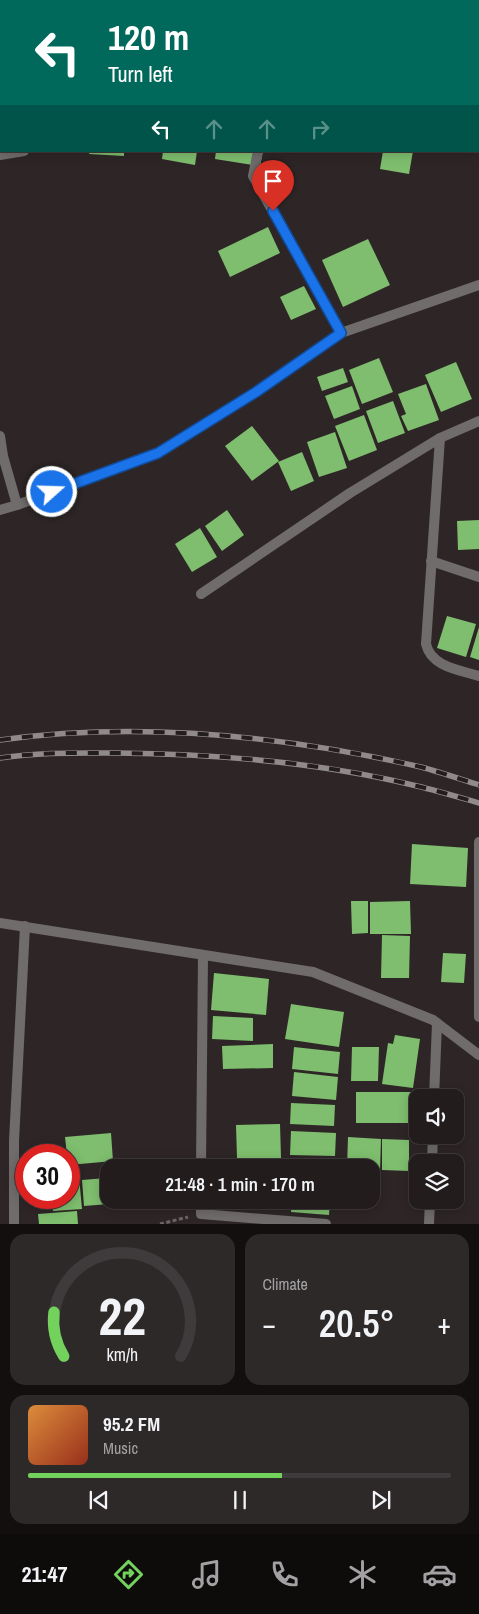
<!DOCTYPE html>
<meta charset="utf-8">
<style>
:root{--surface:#221c1c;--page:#2e2929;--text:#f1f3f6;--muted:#a2a1a3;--line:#3f3a3b;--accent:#73d25c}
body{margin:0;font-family:"Archivo Narrow",sans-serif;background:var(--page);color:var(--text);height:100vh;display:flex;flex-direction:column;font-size:19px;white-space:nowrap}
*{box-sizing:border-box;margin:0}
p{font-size:16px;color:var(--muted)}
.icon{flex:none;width:28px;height:28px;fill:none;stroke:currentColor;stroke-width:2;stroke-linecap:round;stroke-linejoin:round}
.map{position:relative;height:1224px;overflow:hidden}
.sheet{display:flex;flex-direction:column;gap:10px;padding:10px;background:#130f0f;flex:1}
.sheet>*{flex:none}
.top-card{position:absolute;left:0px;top:0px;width:480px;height:152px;box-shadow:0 2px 12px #0003,0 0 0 1px var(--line);background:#00695c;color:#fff;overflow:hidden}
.buttons{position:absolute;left:409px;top:1089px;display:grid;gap:10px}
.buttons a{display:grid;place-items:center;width:55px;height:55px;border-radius:10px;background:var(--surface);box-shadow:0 2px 12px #0003,0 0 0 1px var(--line);font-size:25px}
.speed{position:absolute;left:15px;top:1144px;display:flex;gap:10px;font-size:25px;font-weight:700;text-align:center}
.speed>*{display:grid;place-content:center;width:65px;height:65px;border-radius:50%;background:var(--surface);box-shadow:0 2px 12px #0003,0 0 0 1px var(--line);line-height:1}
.speed .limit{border:8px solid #d22;background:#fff;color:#111}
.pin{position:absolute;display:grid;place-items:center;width:42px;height:42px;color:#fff;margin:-51px -21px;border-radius:50% 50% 50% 0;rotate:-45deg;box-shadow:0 0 5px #0007}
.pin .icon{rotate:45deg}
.me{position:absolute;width:55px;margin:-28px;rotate:70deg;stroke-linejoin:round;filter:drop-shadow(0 0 4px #0008)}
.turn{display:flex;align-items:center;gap:18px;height:105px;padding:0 25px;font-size:22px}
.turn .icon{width:65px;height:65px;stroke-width:2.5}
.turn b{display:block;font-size:35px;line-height:42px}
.lanes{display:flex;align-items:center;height:48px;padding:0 25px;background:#0003;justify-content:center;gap:25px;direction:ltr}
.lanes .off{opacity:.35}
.big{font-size:38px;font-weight:600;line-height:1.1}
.sheet .card{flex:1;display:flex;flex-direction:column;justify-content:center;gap:8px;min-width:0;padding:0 18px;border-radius:15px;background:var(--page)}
.sheet .dial{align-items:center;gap:0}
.dial svg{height:130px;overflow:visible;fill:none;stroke:var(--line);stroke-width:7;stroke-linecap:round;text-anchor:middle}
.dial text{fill:var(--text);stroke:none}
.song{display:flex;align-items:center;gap:15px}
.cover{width:60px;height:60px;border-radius:8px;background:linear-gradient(135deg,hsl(30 70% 55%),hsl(10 70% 35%))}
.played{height:5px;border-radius:2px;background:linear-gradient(90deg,var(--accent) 60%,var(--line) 60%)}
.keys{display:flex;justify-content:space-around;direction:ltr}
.heat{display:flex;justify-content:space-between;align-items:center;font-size:28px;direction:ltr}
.sheet .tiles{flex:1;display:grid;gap:10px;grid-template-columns:1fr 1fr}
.card:last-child{grid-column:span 2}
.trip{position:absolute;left:100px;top:1159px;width:280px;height:50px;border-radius:15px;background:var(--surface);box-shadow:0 2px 12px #0003,0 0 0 1px var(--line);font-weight:600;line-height:50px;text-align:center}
.tab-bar{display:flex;height:80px;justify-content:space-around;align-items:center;background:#0e0b0b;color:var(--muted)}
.tab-bar .icon{width:35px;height:35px}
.tab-bar .active{color:var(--accent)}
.tab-bar b{font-size:22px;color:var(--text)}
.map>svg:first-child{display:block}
.building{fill:#7ebe6e}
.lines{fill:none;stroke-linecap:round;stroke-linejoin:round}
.path{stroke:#6e6666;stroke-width:3;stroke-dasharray:4 2.5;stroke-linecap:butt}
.minor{stroke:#706c6c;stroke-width:10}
.tertiary{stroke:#706c6c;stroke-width:10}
.rail-casing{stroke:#918a8a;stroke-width:5.5}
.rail{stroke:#241d1d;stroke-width:4;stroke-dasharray:11;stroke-linecap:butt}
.route-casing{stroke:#114b97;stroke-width:12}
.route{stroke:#1a73e8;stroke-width:9}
</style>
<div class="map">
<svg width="479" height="1224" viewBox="0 0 479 1224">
<rect width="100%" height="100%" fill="#2e2626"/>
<g class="building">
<polygon points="90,151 124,151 124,156 89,154"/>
<polygon points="163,151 197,151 195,165 162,159"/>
<polygon points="216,151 263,151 260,166 215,159"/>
<polygon points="383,151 413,151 409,174 380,169"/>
<polygon points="268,227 280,253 230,277 218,251"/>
<polygon points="368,239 390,285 343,307 322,260"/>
<polygon points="304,286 316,309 291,320 280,297"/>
<polygon points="379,358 393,392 362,404 349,370"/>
<polygon points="456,362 472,399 441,412 425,375"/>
<polygon points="343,368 348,382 322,391 317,377"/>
<polygon points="426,384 439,420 408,431 401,416 406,414 398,394"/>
<polygon points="352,386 360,409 334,419 325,396"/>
<polygon points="393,401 405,433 378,443 366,411"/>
<polygon points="364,415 377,450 349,461 335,426"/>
<polygon points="252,426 279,461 252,481 225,446"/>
<polygon points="335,432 347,468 319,477 307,442"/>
<polygon points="302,452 314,481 291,491 278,462"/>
<polygon points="227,510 244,535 222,551 205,526"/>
<polygon points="479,520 479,549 458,550 457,521"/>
<polygon points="200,528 217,557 192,572 175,544"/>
<polygon points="447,616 476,624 466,657 437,648"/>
<polygon points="479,627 479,660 470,657"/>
<polygon points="412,844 468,848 466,887 410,884"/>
<polygon points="351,901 368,901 368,933 352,934"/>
<polygon points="410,901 411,934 370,934 370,902"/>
<polygon points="382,935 410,936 409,978 381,978"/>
<polygon points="443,953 466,954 464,983 441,982"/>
<polygon points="214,973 269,979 266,1015 211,1010"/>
<polygon points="291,1004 344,1012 339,1047 285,1039"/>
<polygon points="213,1016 253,1018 253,1041 212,1039"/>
<polygon points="395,1035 420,1039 413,1088 382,1084 388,1043 393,1044"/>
<polygon points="273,1044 273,1068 223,1069 222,1046"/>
<polygon points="294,1047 340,1052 338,1074 292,1069"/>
<polygon points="352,1047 379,1047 378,1081 351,1081"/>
<polygon points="294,1072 338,1077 336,1100 292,1096"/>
<rect x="356" y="1092" width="57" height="31"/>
<polygon points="291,1103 335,1105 334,1126 290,1124"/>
<polygon points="280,1124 281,1158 237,1158 236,1125"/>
<polygon points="291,1131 336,1133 335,1156 290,1155"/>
<polygon points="111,1133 113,1161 69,1165 69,1155 67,1155 65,1137"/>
<polygon points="348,1137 381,1139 380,1172 371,1172 371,1168 347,1168"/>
<polygon points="382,1139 409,1140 409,1171 382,1170"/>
<polygon points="289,1160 336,1163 336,1168 288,1168"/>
<polygon points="69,1177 79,1177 82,1209 53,1211 52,1198 69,1198"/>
<polygon points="106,1178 109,1204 84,1206 82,1180"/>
<polygon points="292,1200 330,1200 329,1215 291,1212"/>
<polygon points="77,1211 78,1224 39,1224 38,1214"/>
</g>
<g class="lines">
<polyline class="path" points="160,1224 188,1217"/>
<g class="minor">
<polyline points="156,0 158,1"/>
<polyline points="36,1 36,0"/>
<polyline points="131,1 131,0"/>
<polyline points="258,151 253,176 341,333"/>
<polyline points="0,155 24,151"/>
<polyline points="0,436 3,456 17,505"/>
<polyline points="440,438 479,421"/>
<polyline points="0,510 17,505 159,453 256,392 341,333 479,285"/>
<polyline points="431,561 479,577"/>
<path d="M201,594L350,493L440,438L426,644C431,667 460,670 479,676"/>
<polyline points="479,842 479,1017"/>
<polyline points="0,923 313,972 433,1020 479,1055"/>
<polyline points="434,1098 437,1023"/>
<polyline points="432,1162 433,1135"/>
<polyline points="201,1168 203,955"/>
<polyline points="201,1200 201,1214 326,1224"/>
<polyline points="14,1224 14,1141 25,926"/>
<polyline points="429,1224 430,1200"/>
</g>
<polyline class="tertiary" points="417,0 418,1"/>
<g class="rail-casing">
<g id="rail">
<path d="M0,740C139,721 285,736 421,767C440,772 460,779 479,785"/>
<path d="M0,758C39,752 78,753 117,753C217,754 320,762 417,786C438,791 458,797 479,803"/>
</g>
</g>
<use href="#rail" class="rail"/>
</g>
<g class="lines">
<g class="route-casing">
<polyline id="route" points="52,492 158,453 256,392 341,333 273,211"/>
</g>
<use href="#route" class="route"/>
</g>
</svg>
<div class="buttons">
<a><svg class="icon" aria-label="sound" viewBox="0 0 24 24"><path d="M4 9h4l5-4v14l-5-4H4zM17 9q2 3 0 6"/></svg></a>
<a><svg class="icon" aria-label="layers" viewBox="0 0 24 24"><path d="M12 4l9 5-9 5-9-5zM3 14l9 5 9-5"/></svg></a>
</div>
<div class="speed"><div class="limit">30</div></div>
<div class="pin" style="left:273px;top:211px;background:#d93025"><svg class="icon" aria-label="arrive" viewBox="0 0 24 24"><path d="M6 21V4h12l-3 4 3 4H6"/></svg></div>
<svg class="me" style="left:52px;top:492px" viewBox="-20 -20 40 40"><circle r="17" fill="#1a73e8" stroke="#fff" stroke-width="3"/><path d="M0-11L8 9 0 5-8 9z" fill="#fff"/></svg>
<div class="trip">21:48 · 1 min · 170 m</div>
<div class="top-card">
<div class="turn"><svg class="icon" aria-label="left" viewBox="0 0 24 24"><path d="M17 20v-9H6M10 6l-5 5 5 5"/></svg><div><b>120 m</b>Turn left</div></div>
<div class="lanes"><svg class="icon" aria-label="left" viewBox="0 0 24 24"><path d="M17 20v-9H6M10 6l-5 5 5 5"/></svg><svg class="icon off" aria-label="ahead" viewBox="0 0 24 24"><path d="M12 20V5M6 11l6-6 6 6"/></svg><svg class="icon off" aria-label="ahead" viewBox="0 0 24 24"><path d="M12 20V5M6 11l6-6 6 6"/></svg><svg class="icon off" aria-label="right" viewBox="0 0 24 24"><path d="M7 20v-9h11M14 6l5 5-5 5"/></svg></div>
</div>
</div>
<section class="sheet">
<div class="tiles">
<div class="card dial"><svg viewBox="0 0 100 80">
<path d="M14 69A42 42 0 1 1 86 69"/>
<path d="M14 69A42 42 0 0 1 8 42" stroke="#73d25c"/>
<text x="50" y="56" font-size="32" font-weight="700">22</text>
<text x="50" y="72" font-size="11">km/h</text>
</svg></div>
<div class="card"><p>Climate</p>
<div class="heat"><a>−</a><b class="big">20.5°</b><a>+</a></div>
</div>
<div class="card">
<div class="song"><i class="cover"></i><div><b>95.2 FM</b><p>Music</p></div></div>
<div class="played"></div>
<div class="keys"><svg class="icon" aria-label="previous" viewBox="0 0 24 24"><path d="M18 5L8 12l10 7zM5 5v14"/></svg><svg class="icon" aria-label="pause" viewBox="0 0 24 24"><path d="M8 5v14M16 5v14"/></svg><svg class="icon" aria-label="next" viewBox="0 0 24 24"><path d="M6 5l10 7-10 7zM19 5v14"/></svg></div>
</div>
</div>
</section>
<nav class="tab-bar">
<b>21:47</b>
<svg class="icon active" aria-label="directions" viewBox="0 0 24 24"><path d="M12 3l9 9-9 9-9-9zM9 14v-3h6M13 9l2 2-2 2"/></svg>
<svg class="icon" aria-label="music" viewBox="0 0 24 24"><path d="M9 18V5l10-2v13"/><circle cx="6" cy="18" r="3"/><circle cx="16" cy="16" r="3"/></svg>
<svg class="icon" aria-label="phone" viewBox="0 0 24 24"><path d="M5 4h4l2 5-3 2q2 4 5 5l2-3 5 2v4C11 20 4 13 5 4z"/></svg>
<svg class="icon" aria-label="climate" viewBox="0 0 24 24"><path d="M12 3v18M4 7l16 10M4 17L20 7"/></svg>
<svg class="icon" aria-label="car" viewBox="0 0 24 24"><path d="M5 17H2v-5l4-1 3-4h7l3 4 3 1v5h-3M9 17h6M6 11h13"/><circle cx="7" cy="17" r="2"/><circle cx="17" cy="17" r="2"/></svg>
</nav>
